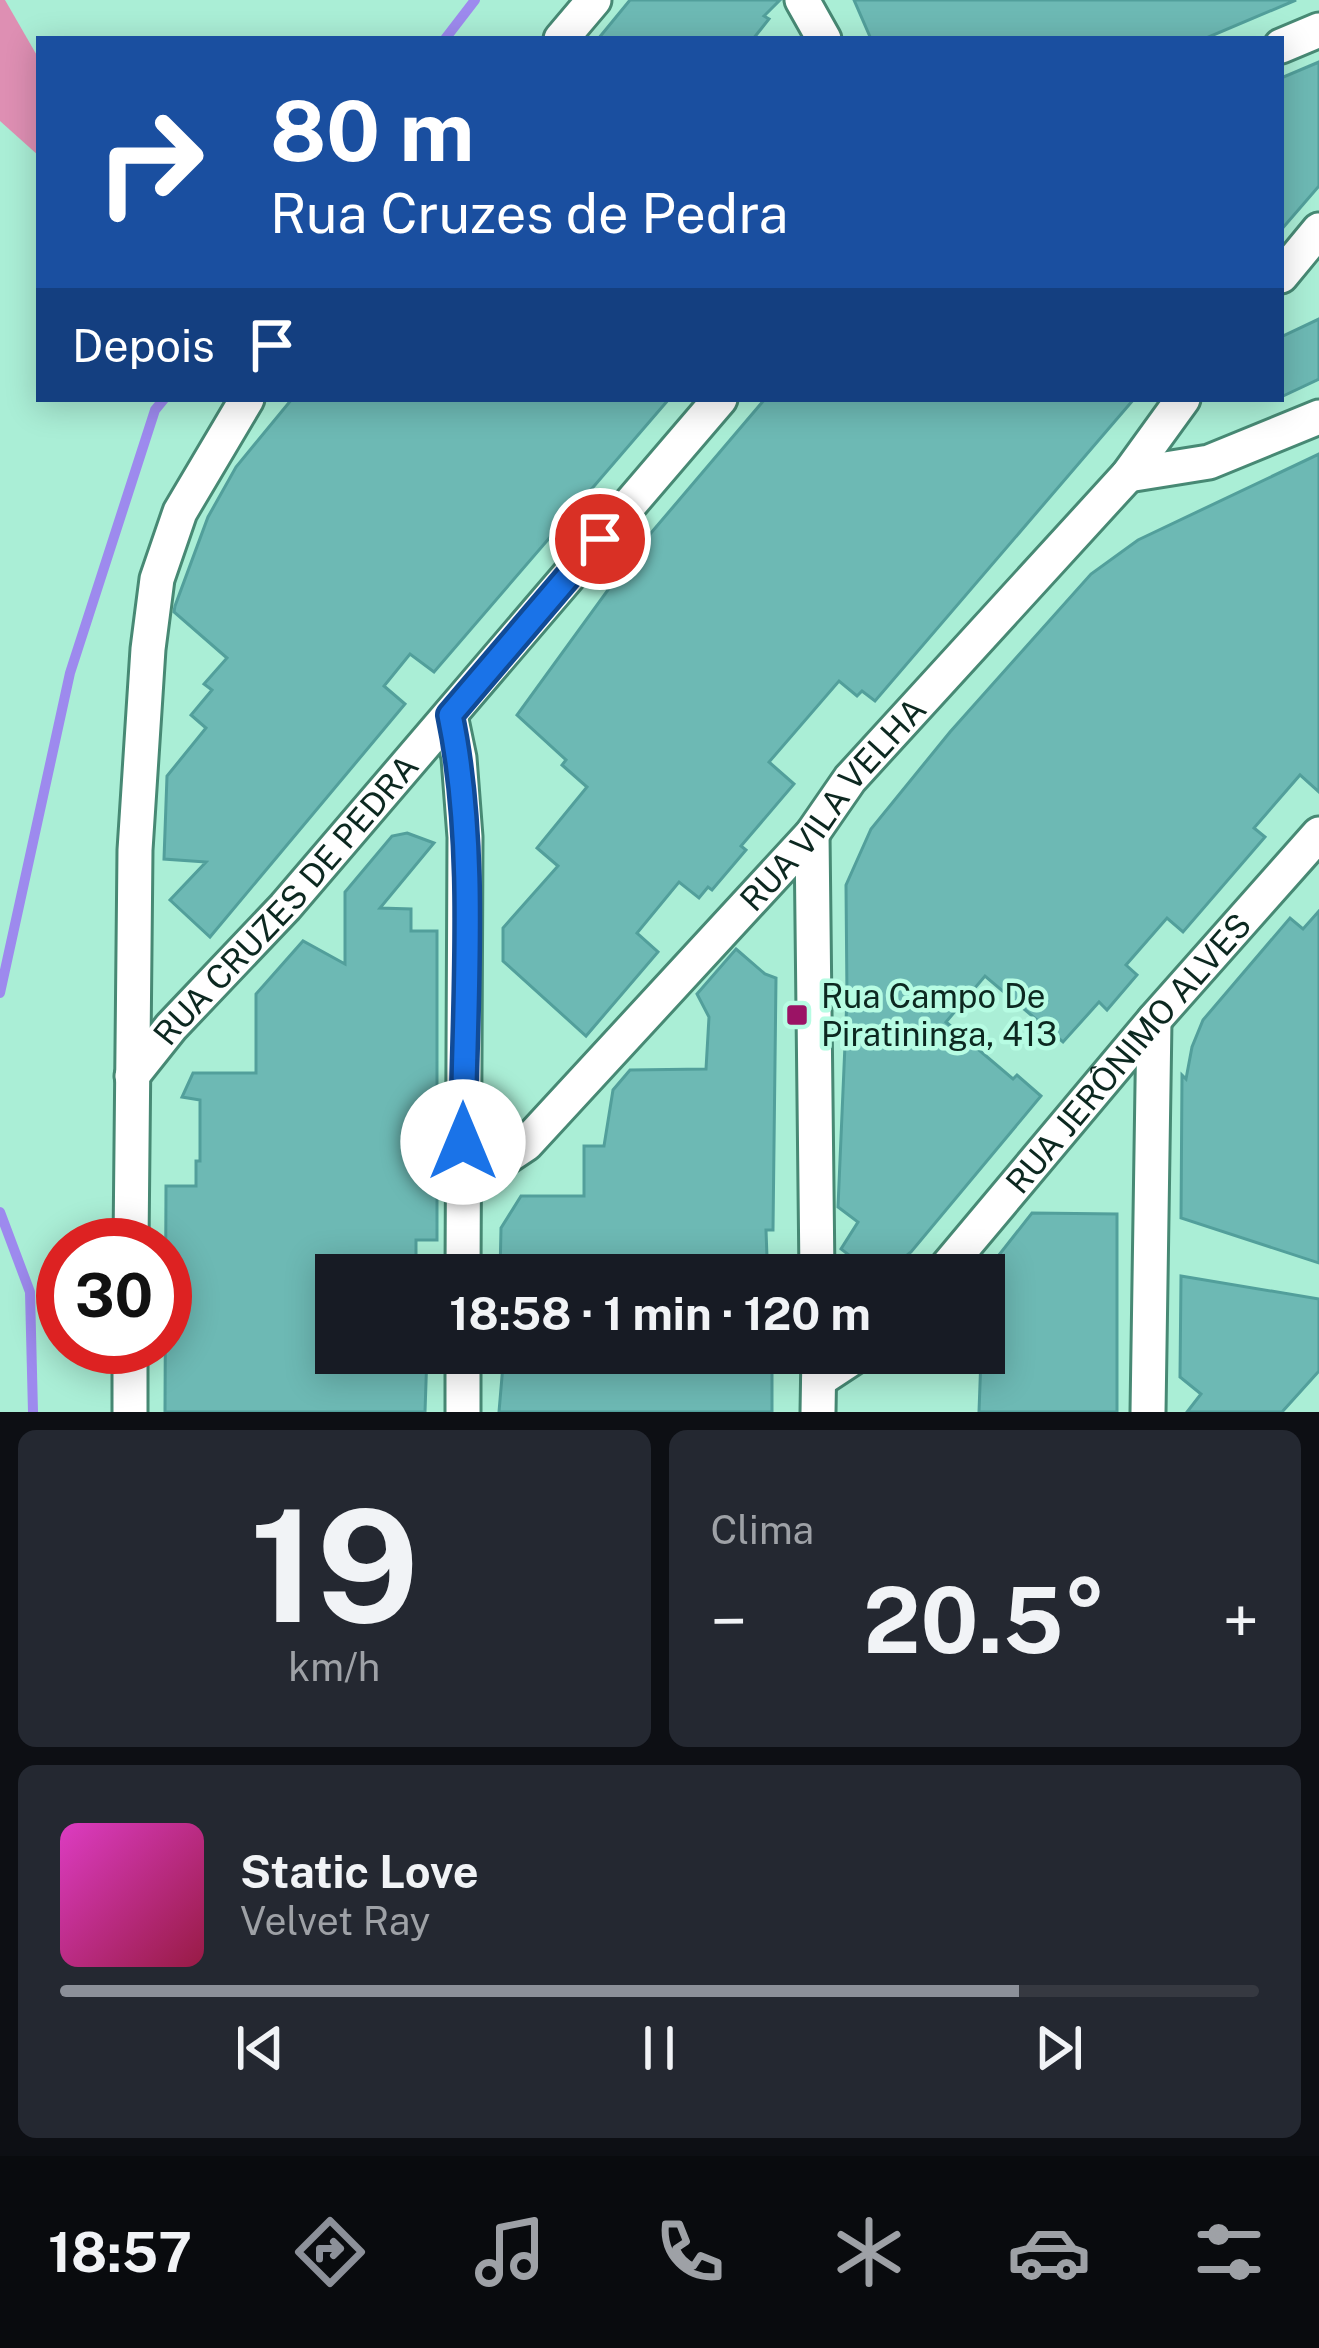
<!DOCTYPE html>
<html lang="pt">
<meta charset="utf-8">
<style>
:root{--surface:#171b24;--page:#242831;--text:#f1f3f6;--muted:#9ea1a6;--line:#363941;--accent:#8c9099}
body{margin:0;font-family:"Public Sans",sans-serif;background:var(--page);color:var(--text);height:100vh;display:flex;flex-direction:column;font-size:45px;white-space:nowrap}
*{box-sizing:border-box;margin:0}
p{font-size:39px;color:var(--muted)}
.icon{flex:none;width:66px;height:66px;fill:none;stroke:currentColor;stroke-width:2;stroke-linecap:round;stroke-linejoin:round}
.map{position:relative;height:1412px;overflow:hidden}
.side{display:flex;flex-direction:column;gap:18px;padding:18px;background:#0d0f14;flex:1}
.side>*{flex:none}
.top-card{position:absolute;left:36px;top:36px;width:1248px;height:366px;border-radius:0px;box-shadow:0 6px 30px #0003;background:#1a4fa0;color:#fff;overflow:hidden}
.speed{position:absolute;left:36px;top:1218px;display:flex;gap:24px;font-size:60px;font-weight:700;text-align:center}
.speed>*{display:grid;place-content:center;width:156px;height:156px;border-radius:50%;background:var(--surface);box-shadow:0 6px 30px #0003;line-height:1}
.speed .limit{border:18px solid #d22;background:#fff;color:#111}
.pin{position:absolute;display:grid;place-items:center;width:102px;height:102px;color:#fff;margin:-51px;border:6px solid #fff;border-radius:50%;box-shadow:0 3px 12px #0007}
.me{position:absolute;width:132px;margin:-66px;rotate:0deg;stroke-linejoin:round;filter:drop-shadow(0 0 9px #0008)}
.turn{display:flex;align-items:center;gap:42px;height:252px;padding:0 36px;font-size:54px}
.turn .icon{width:156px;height:156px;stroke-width:2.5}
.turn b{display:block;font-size:84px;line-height:102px}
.then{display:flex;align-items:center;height:114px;padding:0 36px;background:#0003;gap:24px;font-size:45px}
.big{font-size:90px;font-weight:700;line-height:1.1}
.side .card{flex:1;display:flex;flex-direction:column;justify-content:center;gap:18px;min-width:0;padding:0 42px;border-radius:18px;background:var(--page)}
.side .dial{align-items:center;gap:0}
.dial b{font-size:156px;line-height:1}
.song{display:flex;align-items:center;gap:36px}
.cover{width:144px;height:144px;border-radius:18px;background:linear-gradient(135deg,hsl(310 70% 55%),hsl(340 70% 35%))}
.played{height:12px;border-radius:6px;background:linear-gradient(90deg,var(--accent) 80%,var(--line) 80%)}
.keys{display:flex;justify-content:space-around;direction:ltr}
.heat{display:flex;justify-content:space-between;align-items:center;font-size:66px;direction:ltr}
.side .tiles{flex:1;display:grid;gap:18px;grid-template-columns:1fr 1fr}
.card:last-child{grid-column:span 2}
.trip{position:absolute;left:315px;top:1254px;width:690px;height:120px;border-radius:0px;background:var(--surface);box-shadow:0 6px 30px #0003;font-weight:700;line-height:120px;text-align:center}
.tab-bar{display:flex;height:192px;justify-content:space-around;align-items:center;background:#090b0e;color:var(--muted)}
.tab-bar .icon{width:84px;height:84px}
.tab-bar .active{color:var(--accent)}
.tab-bar b{font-size:54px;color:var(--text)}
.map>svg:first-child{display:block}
.green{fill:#de8fb3}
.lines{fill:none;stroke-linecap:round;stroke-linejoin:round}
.stream{stroke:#9d8aee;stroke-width:10}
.building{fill:#6db9b4;stroke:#529f9b;stroke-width:3}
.minor-casing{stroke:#478974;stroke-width:39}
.minor{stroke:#fff;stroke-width:33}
.route-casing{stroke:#114b97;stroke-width:30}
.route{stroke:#1a73e8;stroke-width:21}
.poi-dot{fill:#9b1365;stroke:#b7fce3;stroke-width:4.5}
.labels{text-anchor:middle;stroke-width:9;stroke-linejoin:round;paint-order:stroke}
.street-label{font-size:33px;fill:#0c2820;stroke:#b7fce3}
.poi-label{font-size:33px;fill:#0c2820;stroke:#b7fce3;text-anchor:start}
</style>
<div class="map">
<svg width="1319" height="1412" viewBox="0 0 1319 1412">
<rect width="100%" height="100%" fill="#aaeed6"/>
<polygon class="green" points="0,0 5,0 39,59 39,156 0,121"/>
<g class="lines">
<g class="stream">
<polyline points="445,39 475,0"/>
<polyline points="0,993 70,673 155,410 164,399"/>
<polyline points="0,1212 30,1292 33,1412"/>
</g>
</g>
<g class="building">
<polygon points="630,0 780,0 764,16 769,19 753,39 598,39"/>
<polygon points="854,0 1296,0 1204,39 871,39"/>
<polygon points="1319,62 1319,186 1281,230 1281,78"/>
<polygon points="1319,319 1319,379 1281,397 1281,337"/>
<polygon points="292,399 669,399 434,672 410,654 384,686 405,704 210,937 170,900 206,862 164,859 167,776 206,728 191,715 212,690 204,684 227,658 174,612 175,606 208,517 236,467"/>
<polygon points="765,399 1134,399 875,701 862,691 857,696 839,681 769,762 794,784 741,846 746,850 712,890 708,887 699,898 679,882 637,933 658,952 586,1036 503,961 503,928 558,866 537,848 587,787 562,765 566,760 517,715 608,590 605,587"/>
<polygon points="1319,454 1319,792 1300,775 1254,828 1265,837 1183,932 1167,918 1126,965 1137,975 1107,1010 1099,1002 1063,1042 985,976 946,1022 1013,1079 1017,1075 1041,1096 911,1252 882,1275 875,1275 841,1249 858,1222 838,1207 847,998 846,885 871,829 950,732 1091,574 1138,540"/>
<polygon points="407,833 434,843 380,908 411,909 411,931 437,931 437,1240 416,1240 416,1275 336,1275 336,1353 427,1353 425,1412 165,1412 166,1186 196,1186 196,1161 200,1161 200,1100 182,1097 193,1073 256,1073 256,994 303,941 345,964 345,892 392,836"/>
<polygon points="1319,911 1319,1263 1181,1218 1182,1075 1186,1079 1192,1047 1203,1020 1290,918 1303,929"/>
<polygon points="736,949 765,974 776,978 773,1230 766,1230 767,1257 701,1258 702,1275 500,1275 501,1228 521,1196 584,1196 584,1146 604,1146 613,1090 630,1070 706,1069 709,1017 697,994"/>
<polygon points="1032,1213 1117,1214 1117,1412 979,1412 984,1274"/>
<polygon points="1181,1276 1319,1299 1319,1371 1282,1412 1187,1412 1201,1394 1180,1377"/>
<polygon points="504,1353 614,1353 614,1366 675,1366 675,1353 772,1353 772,1412 499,1412"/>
</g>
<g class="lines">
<g class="minor-casing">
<g id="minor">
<polyline points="802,0 824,39"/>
<polyline points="561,39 594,0"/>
<polyline points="1281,46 1319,30"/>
<polyline points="1281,276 1319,230"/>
<polyline points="1128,475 1209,462 1319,417"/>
<polyline points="450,715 459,758 465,837 463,1275"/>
<polyline points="812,834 817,1275"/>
<path id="s1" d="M132,1076L171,1027L285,907L720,399"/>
<path id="s2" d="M463,1186L526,1144L812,834L850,779L1128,475L1183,399"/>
<polyline points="131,1245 135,850 148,649 157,579 180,512 247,399"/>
<path id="s3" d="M940,1275L1154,1020L1319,834"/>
<polyline points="463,1353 463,1412"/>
<polyline points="819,1380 860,1353"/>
<polyline points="130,1412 130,1347"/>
<polyline points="818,1412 819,1353"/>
<polyline points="1148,1412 1154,1020"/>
</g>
</g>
<use href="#minor" class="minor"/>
</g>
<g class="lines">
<g class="route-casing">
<path id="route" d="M463,1142C464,1006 478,848 450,715L600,539"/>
</g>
<use href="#route" class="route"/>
</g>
<rect class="poi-dot" x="785" y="1003" width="24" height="24" rx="6"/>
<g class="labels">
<g class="street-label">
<text dy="12" stroke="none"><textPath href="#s2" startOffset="534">RUA VILA VELHA</textPath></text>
<text dy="12" stroke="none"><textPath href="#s1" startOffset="234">RUA CRUZES DE PEDRA</textPath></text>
<text dy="12" stroke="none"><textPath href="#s3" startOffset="291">RUA JERÔNIMO ALVES</textPath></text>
</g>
<g class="poi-label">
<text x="821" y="1008">Rua Campo De<tspan x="821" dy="38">Piratininga, 413</tspan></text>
</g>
</g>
</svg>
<div class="speed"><div class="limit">30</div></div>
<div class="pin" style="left:600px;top:539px;background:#d93025"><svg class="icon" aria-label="arrive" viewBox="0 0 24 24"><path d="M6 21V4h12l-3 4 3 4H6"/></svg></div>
<svg class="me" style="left:463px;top:1142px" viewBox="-20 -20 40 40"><circle r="19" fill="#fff"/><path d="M0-13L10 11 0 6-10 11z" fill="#1a73e8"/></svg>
<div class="trip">18:58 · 1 min · 120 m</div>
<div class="top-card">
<div class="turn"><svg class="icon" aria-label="right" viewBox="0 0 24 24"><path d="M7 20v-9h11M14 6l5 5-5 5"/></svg><div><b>80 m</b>Rua Cruzes de Pedra</div></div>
<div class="then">Depois<svg class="icon" aria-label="arrive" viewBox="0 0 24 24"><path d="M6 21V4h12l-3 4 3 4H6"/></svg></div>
</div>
</div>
<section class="side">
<div class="tiles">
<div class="card dial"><b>19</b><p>km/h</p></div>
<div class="card"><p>Clima</p>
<div class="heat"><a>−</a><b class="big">20.5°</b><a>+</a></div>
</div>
<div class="card">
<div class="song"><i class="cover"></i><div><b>Static Love</b><p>Velvet Ray</p></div></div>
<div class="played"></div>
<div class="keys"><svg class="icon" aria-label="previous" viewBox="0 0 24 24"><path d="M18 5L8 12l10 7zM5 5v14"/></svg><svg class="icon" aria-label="pause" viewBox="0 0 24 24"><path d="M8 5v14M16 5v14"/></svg><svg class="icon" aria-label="next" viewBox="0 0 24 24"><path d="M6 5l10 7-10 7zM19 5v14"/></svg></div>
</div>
</div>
</section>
<nav class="tab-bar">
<b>18:57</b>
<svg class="icon active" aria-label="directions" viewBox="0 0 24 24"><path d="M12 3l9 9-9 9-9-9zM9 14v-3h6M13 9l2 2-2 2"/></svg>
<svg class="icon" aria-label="music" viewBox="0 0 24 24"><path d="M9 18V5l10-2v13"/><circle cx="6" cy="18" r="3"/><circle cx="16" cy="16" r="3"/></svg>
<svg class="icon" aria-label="phone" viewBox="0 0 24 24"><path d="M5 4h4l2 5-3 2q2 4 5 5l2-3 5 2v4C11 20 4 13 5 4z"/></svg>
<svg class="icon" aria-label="climate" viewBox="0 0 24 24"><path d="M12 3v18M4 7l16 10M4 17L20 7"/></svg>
<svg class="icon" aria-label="car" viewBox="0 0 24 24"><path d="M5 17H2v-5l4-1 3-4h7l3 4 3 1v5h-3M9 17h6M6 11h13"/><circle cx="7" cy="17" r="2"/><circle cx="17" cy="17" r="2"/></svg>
<svg class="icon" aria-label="filters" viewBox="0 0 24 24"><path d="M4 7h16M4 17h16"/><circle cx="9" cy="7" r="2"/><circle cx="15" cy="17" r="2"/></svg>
</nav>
